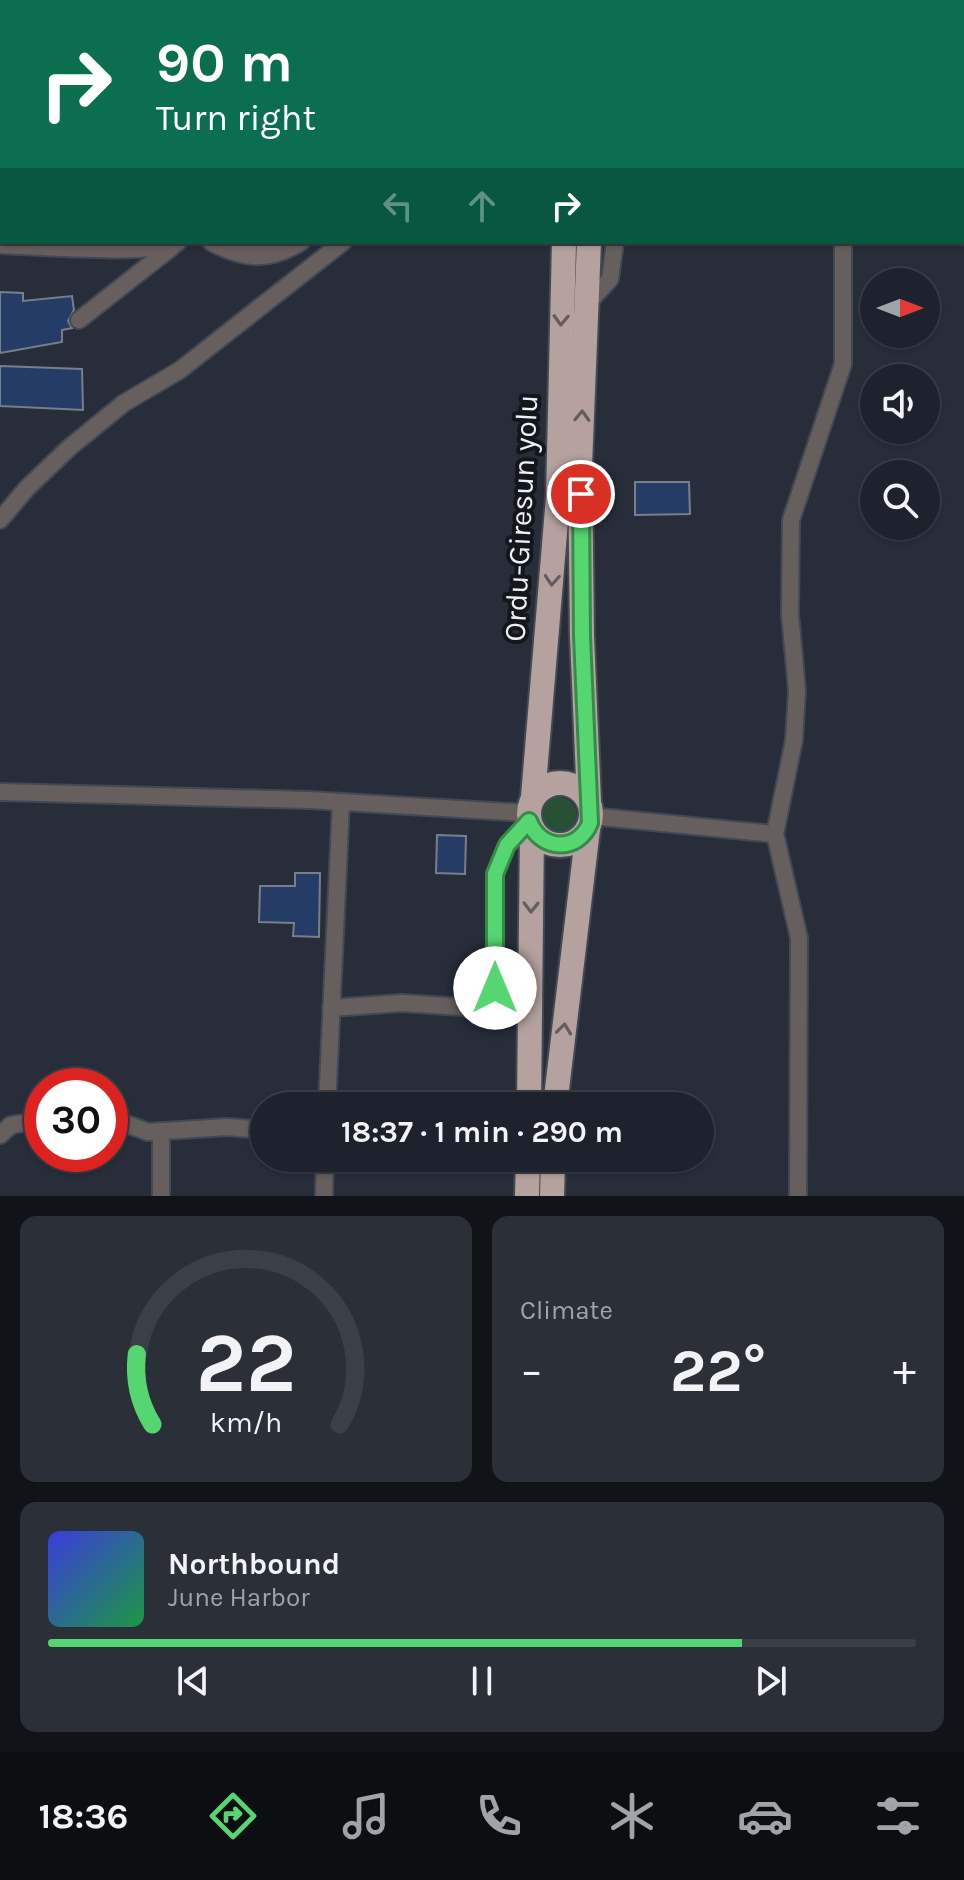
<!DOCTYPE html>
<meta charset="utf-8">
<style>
:root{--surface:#1d222c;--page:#2a2f38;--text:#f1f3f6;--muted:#a0a4a9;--line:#3b3f48;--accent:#55d671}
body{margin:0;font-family:Karla,sans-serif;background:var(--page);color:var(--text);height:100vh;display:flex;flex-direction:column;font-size:30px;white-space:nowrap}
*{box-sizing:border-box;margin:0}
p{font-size:26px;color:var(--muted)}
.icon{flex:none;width:44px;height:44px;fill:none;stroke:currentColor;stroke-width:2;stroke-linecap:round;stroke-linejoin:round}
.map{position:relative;height:1196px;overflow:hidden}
.side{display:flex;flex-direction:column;gap:20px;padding:20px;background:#101318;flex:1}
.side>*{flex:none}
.guide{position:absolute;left:0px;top:0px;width:964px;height:244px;box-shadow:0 2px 6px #0004,0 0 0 2px var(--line);background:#0b6e4f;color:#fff;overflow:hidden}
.needle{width:52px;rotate:90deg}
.fabs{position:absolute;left:860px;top:268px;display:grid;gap:16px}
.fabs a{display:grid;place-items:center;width:80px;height:80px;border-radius:50%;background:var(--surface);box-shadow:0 2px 6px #0004,0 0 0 2px var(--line);font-size:40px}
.speed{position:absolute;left:24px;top:1068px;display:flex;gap:16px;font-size:40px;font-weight:700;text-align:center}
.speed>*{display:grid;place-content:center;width:104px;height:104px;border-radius:50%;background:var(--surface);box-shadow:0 2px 6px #0004,0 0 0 2px var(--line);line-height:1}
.speed .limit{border:12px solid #d22;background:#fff;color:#111}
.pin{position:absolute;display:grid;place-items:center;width:68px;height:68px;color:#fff;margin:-34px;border:4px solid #fff;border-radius:50%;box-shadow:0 2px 8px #0007}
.me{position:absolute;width:88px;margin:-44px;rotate:0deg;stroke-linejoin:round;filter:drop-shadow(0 0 6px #0008)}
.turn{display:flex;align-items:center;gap:28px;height:168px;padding:0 24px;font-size:36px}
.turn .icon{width:104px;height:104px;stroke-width:2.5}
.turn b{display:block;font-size:56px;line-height:68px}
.lanes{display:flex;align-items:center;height:76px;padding:0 24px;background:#0003;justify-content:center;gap:40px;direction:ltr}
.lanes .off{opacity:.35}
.big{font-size:60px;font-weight:700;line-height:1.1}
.side .card{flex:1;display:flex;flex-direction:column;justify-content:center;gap:12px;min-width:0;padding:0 28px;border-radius:16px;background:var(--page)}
.side .dial{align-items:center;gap:0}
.dial svg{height:208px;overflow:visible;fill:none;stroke:var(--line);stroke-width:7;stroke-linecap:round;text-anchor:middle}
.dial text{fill:var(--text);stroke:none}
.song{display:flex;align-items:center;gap:24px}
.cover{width:96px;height:96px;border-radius:12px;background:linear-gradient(135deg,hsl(240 70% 55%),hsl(140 70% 35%))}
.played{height:8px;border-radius:4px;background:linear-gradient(90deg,var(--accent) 80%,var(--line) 80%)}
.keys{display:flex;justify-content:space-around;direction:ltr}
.heat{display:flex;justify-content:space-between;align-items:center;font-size:44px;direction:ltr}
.side .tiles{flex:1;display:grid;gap:20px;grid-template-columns:1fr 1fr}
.card:last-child{grid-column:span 2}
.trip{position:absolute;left:250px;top:1092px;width:464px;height:80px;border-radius:40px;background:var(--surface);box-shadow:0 2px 6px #0004,0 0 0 2px var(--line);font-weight:700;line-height:80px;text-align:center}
.tabs{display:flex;height:128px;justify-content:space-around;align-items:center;background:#0c0e12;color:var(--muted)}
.tabs .icon{width:56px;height:56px}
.tabs .selected{color:var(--accent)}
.tabs b{font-size:36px;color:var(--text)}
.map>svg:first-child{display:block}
.green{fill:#275035}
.building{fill:#253c67;stroke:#777f8d;stroke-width:2}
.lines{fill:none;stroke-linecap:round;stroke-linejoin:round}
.minor-casing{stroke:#424954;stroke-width:20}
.major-casing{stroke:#424954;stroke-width:26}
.highway-casing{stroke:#424954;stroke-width:28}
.minor{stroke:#675f5e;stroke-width:16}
.major{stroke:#9f8f8d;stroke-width:22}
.highway{stroke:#b5a29f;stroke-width:24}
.oneway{stroke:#645c5d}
.route-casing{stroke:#378b49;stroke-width:20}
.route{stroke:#55d671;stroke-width:14}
.labels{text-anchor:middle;stroke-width:8;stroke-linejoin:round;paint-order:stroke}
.street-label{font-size:30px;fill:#ebeff7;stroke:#13161b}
</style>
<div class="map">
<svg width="964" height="1196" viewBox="0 0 964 1196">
<rect width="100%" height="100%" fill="#272e3a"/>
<circle class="green" cx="558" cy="816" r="19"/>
<g class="building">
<polygon points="0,292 23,293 23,301 72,296 74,310 68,321 72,328 62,330 62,342 0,353"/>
<polygon points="0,366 82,369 83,410 0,406"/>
<polygon points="635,482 689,482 690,514 635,515"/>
<polygon points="437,835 466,836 465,874 436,873"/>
<polygon points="295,873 320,873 319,937 293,936 294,923 259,922 260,886 295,886"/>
</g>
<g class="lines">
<g class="minor-casing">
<g id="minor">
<polyline points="54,2 54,0"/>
<polyline points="457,2 457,0"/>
<polyline points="469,2 469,0"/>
<polyline points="625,2 625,0"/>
<polyline points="0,55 2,55"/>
<polyline points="962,140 964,140"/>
<path d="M211,242C244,260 269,262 301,242"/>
<polyline points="236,242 261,245 275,242"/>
<path d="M0,245C30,246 159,256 178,242"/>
<polyline points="587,304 610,279 615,242"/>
<polyline points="79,320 172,247"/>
<polyline points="0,520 27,488 70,447 124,403 180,370 343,242"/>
<polyline points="0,792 309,800 528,813"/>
<polyline points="591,816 775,834"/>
<polyline points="331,1008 401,1003 479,1008 490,1006 495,998 495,874 507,845 529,821"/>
<polyline points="327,1106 341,802"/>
<polyline points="110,1122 121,1122 148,1132 227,1127 264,1130"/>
<polyline points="161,1131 161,1196"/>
<polyline points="0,1135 11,1125 42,1120"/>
<polyline points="324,1196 325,1158"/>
<polyline points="798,1196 799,938 775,834 794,740 797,691 790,614 791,520 843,364 843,242"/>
</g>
</g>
<g class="major-casing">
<polyline id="major" points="846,2 848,0"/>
</g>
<g class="highway-casing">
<g id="highway">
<polyline points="575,2 575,0"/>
<polyline points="598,2 598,0"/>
<circle cx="560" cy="814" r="31"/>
<polyline points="533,797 558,497 564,242"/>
<polyline points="589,802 582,636 580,466 589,242"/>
<polyline points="529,1106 532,829"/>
<polyline points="555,1106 588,829"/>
<polyline points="527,1196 528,1158"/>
<polyline points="552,1196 553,1158"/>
</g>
</g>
<use href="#minor" class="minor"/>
<use href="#major" class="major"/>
<use href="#highway" class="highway"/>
</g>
<defs><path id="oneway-chevron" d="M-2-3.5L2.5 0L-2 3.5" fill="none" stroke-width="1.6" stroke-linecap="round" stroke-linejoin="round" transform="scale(2)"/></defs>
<g class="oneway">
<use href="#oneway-chevron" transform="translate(561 320) rotate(92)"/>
<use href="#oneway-chevron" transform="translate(582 416) rotate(-88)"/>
<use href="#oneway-chevron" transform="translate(552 580) rotate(94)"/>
<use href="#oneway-chevron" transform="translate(531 907) rotate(91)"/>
<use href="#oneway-chevron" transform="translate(564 1029) rotate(-83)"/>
</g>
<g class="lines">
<g class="route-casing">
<path id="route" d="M495,988V874L507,845L529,821C540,851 578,853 590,823L582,636L581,494"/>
</g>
<use href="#route" class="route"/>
</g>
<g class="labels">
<g class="street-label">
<text transform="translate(521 518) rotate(-87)" y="10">Ordu-Giresun yolu</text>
</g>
</g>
</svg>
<div class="fabs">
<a><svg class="needle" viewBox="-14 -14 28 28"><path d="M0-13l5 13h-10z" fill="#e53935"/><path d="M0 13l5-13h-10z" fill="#a0a4a9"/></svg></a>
<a><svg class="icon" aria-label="sound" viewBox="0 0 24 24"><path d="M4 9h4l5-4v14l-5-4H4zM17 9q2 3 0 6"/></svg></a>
<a><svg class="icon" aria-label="search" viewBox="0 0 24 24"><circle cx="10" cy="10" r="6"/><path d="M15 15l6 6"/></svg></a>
</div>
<div class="speed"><div class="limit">30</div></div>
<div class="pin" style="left:581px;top:494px;background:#d93025"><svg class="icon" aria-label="arrive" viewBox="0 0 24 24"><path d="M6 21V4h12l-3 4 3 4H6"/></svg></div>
<svg class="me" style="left:495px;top:988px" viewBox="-20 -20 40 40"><circle r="19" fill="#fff"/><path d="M0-13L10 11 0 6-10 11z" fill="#55d671"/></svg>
<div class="trip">18:37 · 1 min · 290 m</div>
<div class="guide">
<div class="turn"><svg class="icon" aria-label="right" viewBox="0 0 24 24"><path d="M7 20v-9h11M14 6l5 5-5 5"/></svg><div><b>90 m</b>Turn right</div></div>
<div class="lanes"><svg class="icon off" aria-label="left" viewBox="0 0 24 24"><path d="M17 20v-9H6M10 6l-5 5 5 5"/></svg><svg class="icon off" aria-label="ahead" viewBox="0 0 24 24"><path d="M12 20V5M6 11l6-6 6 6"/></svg><svg class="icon" aria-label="right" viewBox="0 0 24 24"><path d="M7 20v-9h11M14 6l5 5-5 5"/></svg></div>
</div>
</div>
<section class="side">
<div class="tiles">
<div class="card dial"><svg viewBox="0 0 100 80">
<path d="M14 69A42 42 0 1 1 86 69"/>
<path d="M14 69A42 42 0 0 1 8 42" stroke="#55d671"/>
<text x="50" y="56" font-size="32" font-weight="700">22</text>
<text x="50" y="72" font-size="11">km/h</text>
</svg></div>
<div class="card"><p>Climate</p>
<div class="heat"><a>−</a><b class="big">22°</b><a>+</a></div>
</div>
<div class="card">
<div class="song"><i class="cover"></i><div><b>Northbound</b><p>June Harbor</p></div></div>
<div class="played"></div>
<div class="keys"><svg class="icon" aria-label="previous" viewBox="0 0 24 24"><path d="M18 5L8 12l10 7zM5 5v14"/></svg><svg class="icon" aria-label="pause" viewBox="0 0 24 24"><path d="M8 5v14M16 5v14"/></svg><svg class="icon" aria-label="next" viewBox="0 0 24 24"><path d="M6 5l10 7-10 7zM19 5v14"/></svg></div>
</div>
</div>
</section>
<nav class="tabs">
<b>18:36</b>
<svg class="icon selected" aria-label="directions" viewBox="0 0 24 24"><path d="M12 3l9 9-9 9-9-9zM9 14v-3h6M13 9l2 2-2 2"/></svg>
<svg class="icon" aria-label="music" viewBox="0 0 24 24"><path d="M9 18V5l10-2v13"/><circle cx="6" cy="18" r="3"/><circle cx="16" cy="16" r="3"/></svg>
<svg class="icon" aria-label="phone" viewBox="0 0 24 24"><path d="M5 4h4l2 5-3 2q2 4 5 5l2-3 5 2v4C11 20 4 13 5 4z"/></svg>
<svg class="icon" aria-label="climate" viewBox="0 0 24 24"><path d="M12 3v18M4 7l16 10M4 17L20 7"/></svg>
<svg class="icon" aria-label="car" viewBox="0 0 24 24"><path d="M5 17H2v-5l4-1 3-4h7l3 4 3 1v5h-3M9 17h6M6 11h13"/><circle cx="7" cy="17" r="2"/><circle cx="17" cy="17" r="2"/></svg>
<svg class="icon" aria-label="filters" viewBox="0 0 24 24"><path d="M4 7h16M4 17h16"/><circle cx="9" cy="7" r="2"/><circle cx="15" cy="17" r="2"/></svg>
</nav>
